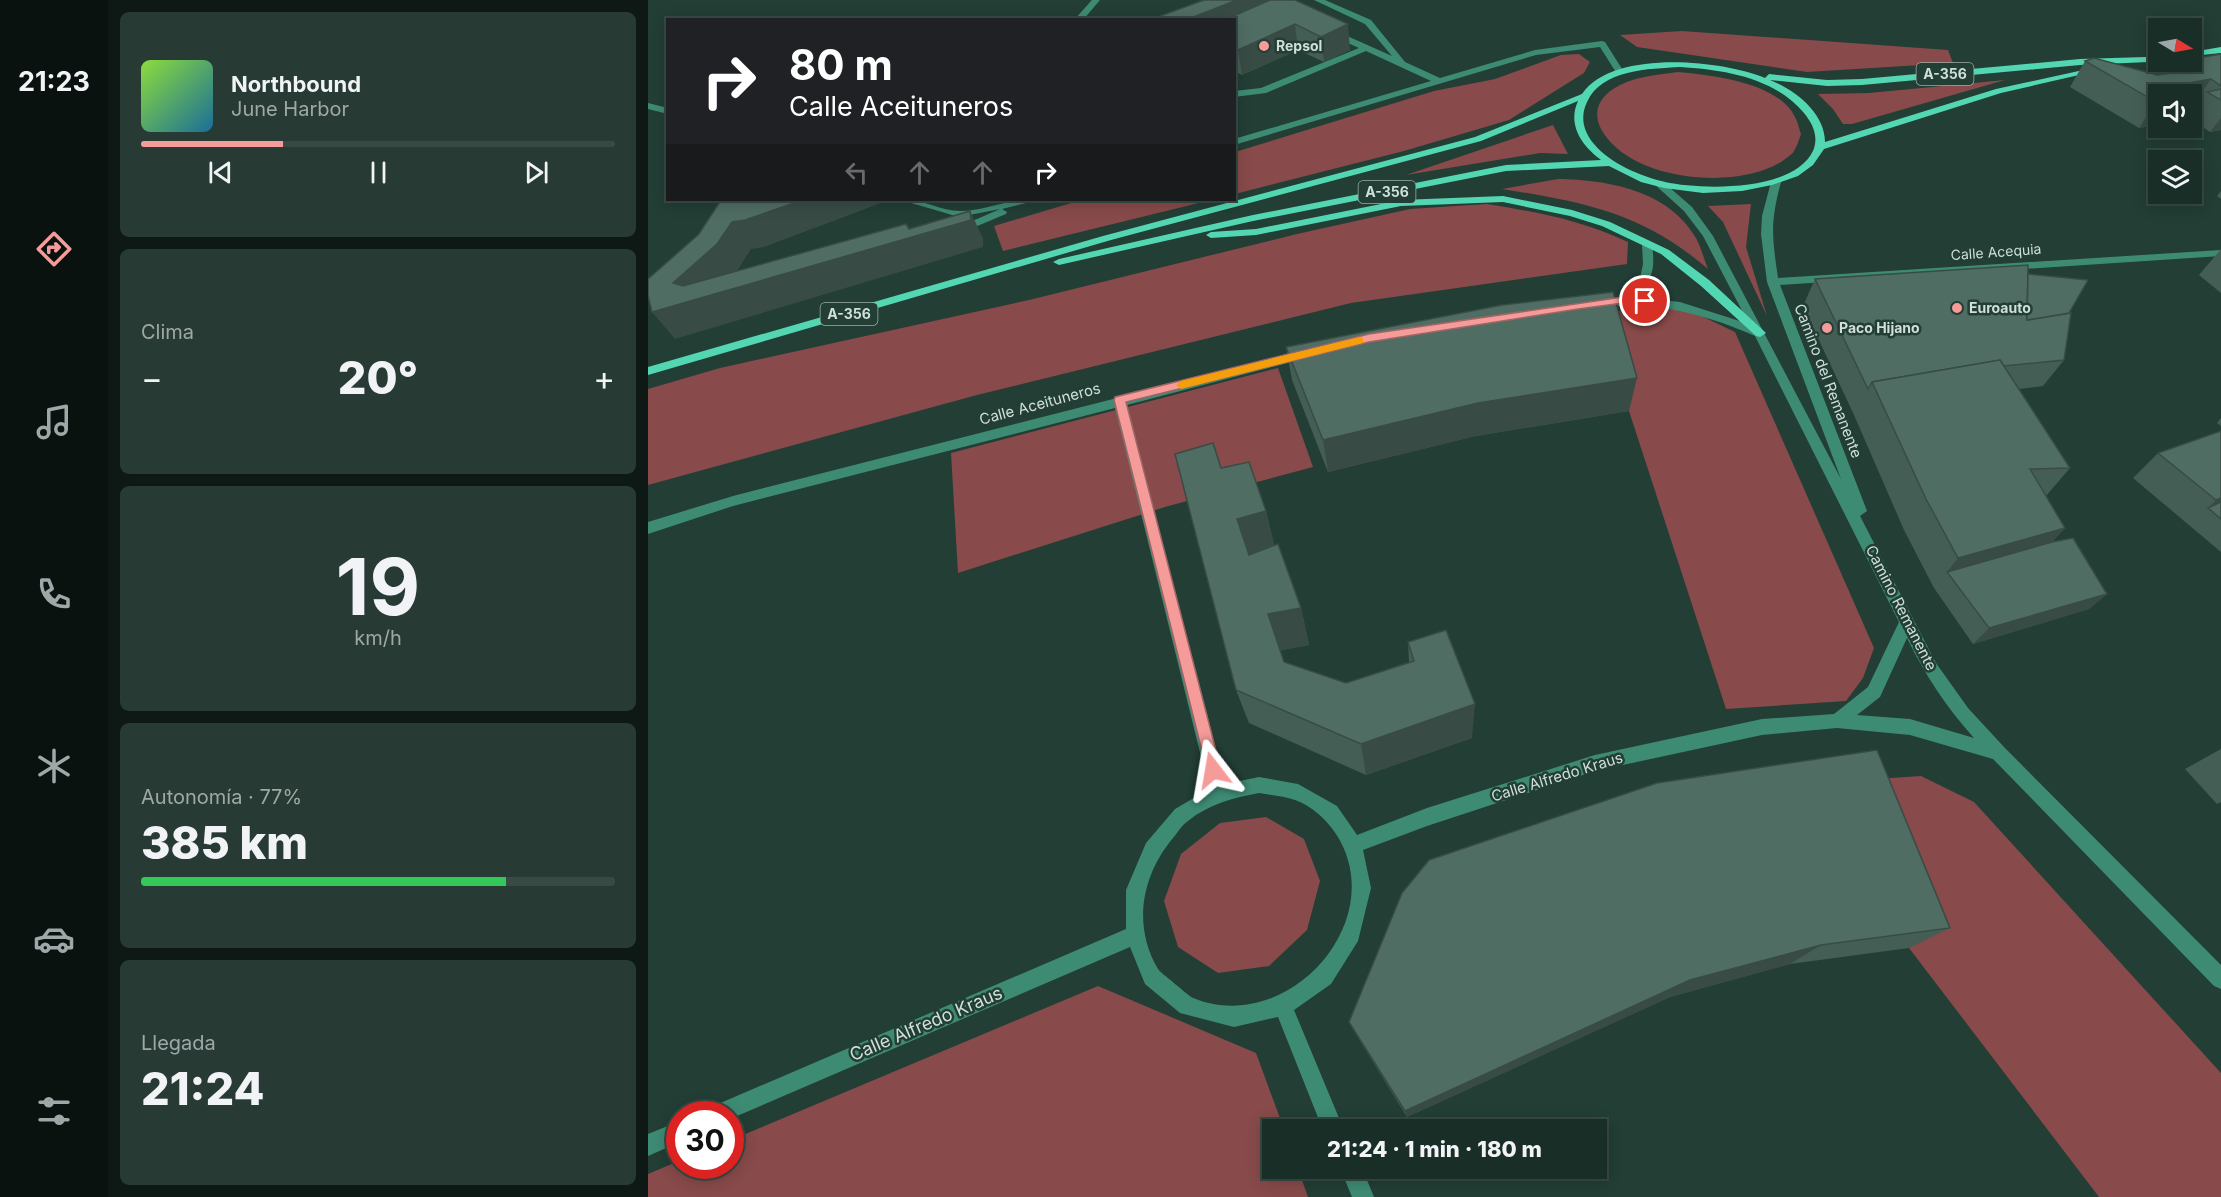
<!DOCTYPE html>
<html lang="es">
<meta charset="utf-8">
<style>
:root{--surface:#1a2e28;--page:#273a34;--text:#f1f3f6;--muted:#9fa8a8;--line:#384a45;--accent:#f59b9a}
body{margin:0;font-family:Inter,sans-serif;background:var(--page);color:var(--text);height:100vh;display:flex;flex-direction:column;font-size:22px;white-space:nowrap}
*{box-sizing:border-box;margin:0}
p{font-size:20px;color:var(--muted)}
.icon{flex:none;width:33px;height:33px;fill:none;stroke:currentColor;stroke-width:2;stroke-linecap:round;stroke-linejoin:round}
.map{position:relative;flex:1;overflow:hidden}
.details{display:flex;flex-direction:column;gap:12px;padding:12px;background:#0e1916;width:540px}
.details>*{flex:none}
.guide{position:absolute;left:18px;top:18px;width:570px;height:183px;border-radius:0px;box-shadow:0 3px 15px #0003,0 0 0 2px var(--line);background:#202124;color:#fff;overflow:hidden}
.needle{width:39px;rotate:100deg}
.tools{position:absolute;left:1500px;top:18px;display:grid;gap:12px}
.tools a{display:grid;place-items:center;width:54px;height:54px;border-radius:0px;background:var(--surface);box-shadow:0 3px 15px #0003,0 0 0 2px var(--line);font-size:30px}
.speed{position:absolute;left:18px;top:1101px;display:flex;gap:12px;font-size:30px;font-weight:700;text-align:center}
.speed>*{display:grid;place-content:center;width:78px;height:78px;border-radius:50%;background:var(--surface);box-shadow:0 3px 15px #0003,0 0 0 2px var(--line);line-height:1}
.speed .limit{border:9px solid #d22;background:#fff;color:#111}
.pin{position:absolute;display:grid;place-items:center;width:51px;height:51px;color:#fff;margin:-26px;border:3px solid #fff;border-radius:50%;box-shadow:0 2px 6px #0007}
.me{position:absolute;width:66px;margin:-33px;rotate:346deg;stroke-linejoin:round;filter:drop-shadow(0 0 4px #0008)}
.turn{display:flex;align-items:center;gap:21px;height:126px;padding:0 24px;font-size:27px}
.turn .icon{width:78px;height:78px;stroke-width:2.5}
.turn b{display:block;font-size:42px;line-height:51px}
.lanes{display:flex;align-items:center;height:57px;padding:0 24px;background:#0003;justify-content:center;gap:30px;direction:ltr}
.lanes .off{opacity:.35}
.big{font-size:45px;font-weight:800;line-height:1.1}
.details .card{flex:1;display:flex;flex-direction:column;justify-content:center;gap:9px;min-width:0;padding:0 21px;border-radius:9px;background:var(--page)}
.details .dial{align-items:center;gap:0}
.dial b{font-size:78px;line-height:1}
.song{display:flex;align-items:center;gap:18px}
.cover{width:72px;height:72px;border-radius:9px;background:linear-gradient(135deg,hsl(90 70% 55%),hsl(200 70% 35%))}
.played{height:6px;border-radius:3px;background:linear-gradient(90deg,var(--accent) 30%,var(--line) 30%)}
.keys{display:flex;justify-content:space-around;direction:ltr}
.heat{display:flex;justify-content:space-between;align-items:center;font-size:33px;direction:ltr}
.charge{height:9px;border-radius:4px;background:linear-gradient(90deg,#34c759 77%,var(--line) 0)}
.trip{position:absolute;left:614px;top:1119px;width:345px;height:60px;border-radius:0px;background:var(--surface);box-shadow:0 3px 15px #0003,0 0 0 2px var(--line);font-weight:800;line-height:60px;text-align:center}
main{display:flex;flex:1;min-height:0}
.tab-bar{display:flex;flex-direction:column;width:108px;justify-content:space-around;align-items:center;background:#0a1210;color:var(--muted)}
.tab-bar .icon{width:42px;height:42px}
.tab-bar .active{color:var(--accent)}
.tab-bar b{font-size:27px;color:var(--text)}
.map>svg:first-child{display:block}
.green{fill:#884a4a}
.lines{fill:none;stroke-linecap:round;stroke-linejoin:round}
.minor{fill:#3e8b74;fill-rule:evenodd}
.major{fill:#53d7b2;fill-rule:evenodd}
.wall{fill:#455e55}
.shaded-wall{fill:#384c45}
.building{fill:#506d63;stroke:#384c45;stroke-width:1.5}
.route{fill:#f59b9a;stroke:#9f6564;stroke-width:1.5}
.slow{fill:#f59e0b}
.poi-dot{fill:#f59b9a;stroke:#223e35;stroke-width:2}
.labels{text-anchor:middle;stroke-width:5;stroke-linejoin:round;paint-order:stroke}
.far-poi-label{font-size:14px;font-weight:bold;fill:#cfdfd9;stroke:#223e35;text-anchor:start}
.shield{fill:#223e35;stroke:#9bafa8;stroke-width:1.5}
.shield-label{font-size:14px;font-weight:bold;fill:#cfdfd9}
.far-street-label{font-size:14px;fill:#cfdfd9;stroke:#223e35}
.street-label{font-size:15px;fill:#cfdfd9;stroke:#223e35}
.near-street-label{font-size:18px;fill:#cfdfd9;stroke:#223e35}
</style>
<main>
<nav class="tab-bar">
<b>21:23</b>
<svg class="icon active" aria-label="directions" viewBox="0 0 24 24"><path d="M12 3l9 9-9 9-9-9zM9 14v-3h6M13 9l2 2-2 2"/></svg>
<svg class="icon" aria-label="music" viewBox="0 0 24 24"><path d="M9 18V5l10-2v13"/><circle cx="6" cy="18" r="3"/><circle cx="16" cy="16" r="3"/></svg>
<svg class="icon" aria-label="phone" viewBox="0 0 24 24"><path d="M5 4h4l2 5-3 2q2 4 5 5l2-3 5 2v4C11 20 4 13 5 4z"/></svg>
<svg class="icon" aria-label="climate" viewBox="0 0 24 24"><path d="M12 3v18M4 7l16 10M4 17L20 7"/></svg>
<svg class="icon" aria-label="car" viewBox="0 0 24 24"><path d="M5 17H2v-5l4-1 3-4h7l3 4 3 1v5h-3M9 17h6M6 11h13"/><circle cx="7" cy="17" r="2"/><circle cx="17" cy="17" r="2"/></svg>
<svg class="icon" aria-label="filters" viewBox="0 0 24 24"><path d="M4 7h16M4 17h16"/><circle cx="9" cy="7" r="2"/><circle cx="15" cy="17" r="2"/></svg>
</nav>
<section class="details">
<div class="card">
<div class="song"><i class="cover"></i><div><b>Northbound</b><p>June Harbor</p></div></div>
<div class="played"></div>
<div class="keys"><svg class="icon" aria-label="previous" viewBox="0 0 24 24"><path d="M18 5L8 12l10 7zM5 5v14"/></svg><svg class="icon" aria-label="pause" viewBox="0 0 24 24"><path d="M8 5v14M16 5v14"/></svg><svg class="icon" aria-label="next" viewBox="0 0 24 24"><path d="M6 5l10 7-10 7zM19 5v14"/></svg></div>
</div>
<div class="card"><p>Clima</p>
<div class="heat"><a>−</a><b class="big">20°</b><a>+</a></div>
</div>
<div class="card dial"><b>19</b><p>km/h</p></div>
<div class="card"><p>Autonomía · 77%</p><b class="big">385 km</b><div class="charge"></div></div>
<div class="card"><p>Llegada</p><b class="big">21:24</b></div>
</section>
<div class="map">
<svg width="1573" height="1197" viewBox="0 0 1573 1197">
<rect width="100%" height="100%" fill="#223e35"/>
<g class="green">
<polygon points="1034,31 1300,50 1305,63 1159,72 989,47 972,35"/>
<polygon points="931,54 942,62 936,73 861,120 756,151 587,194 587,152 786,91 847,79 913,55"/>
<path d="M1030,72C1063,75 1130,82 1147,117C1150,122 1151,129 1153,134C1151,140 1149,146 1146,151C1144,155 1139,157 1136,160C1097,187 1017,182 978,155C950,136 933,105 972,85C990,76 1010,75 1030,72Z"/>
<polygon points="1357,80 1204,124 1195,124 1185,109 1170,94 1221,93"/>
<polygon points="905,125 920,154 892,153 758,175"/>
<path d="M910,179C960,180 1020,190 1048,238C1053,247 1056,259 1060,269C995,213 936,202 854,189Z"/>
<polygon points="433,200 563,200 355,251 346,226"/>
<path d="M839,204C889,212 933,220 980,242L979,264L703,303L329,395L0,485V389L72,368L381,300L649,234L762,209Z"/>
<polygon points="1103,204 1098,247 1119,316 1075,222 1060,206"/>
<polygon points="1020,309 1045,312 1087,332 1226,648 1215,678 1198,701 1078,709 981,411 970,311"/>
<polygon points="630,368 665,467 517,507 310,573 303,453"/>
<polygon points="1273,776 1326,802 1573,1073 1573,1197 1451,1197 1261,948 1198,781"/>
<polygon points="618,817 656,839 672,881 659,930 621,966 570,973 530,947 516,901 533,854 572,823"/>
<polygon points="450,986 608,1053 636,1129 624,1130 624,1168 650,1169 660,1197 0,1197 0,1174 31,1161 32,1166 82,1166 83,1140"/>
</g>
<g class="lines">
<g class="minor">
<polygon points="444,0 452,0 435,20 426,20"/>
<polygon points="666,0 677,0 723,20 757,62 792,78 887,50 954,41 957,42 976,72 969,74 952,47 888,55 586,145 586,139 783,81 718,51 618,93 586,97 586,91 613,88 711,48 682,35 682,31 688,31 744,56 717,24"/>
<polygon points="0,103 20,108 20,114 0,109"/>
<path d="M1128,179L1133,182C1122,223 1124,236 1130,278L1573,250V256L1132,285L1219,511L1212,516L1288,663L1320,708L1356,747L1573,965V989L1566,986L1345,759L1262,735L1189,728L1114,735L947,771L779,826L715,850L723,888L710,941L683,984L646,1010L696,1130H675L630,1017L586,1027L532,1013L497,984L482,947L82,1119V1114H60L63,1107L478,929V890L498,843L527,809L561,789L467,408L85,506L0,534V522L85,496L465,399L471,396L475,397L658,350L662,351V357L479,405L577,784L611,777L650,784L689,806L709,835L779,808L947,755L1114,719L1186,714L1220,687L1251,622L1107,336C1052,312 1008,302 948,307L942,303L948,299L971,298L992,278L995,264L994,243L999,240L1004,243C1007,271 1006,278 985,297L1032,302L1101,324L1055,236L1036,211L1005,183L1014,181L1044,207L1065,236L1193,479L1119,282L1113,234L1114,216L1123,182ZM1259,638C1277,675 1299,708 1326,738L1262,719L1209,715L1232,697ZM611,793C622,795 636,796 647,800C664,806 678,819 688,834C744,920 640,1037 545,998C539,995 533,988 527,984C522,979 514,974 510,969C484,925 494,875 525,838C530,832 534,825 540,821C561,804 585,798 611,793Z"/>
<path d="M253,200C273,198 292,211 312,211C338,211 364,197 390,200L354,209L359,212L358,214L310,234L306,233V229L352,209L311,217Z"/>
<polygon points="32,1121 32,1142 0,1156 0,1134"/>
<polygon points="692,1168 714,1168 726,1197 704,1197"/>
</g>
<g class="major">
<polygon points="1573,47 1573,53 1544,56 1544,52"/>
<path d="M1498,57L1502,60L1501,62L1432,65L1214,85L1179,86L1122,80C1147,90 1177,113 1177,142L1348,89L1449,67L1453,70L1353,93L1176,149L1165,165L1150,176L1124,185L1094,191L1055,193L1016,188L993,182L961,166L858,171L605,221L411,265L405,262L411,259L605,215L858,165L953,160C934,146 919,125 930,101L833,141L463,240L0,375V367L455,236L827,137L934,94C965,49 1073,60 1117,78L1121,74L1179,80L1214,79L1432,59ZM1032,67C1077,70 1125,77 1156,113C1165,124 1171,137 1165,151C1145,192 1054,190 1017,182C992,176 963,164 946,144C935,131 932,117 939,102C954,69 1001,69 1032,67Z"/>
<polygon points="855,196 924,210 962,222 1021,250 1061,280 1118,333 1112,337 1108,336 1053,286 1013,254 954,226 922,216 855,202 753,206 608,235 563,238 558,235 563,232 608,229 753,200"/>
</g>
</g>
<g class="wall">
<polygon points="647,0 702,50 676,62 650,50 594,75 586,71 586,20 513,20 512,16"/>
<polygon points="1573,54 1573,130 1562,132 1544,120 1544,114 1548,108 1545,105 1510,94 1510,123 1502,126 1491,128 1422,87 1437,61 1509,75 1523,73 1531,62 1544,62"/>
<polygon points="1573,191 1573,199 1569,196"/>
<polygon points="1573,249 1573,293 1551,275"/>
<polygon points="1380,274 1421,313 1416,360 1395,386 1371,389 1422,468 1398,496 1417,528 1404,542 1459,594 1441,609 1325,644 1286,588 1256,530 1206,415 1155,306 1167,279"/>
<polygon points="638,347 981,411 828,436 680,472 644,380"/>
<polygon points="1573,418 1573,426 1569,423"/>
<polygon points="1573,431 1573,552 1485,478 1510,453"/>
<polygon points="573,468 618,511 626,546 653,608 661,645 632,650 636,662 698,683 761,662 760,642 824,738 718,775 601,723 588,690"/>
<polygon points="1573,749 1573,802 1569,804 1537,769"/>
<polygon points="754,893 1302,928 1261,948 1142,964 1022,997 759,1117 709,1036 701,1022"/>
</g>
<g class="shaded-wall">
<polygon points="589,0 625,0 586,20 538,20"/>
<polygon points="647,24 650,50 594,75 590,50"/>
<polygon points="700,24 702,50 676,62 673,37"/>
<polygon points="1563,79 1545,105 1544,106 1544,94 1529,94 1536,84"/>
<polygon points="1510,101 1510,123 1502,126 1491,128 1508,102"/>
<polygon points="1573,118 1573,130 1562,132"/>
<polygon points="155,200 231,200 233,203 116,247 103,249 89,271 64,295 322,211 335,238 335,247 27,339 4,312 25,283 84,222"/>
<polygon points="989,378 981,411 828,436 680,472 675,440 830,403"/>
<polygon points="1573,498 1573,511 1560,508 1568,500"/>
<polygon points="618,511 628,551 601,559 589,519"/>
<polygon points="1417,528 1388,558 1299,572 1310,558"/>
<polygon points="1459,594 1441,609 1325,644 1341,628"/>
<polygon points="653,608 661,645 631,651 620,614"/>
<polygon points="827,704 824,738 718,775 713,744"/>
<polygon points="1173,945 1142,964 1022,997 759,1117 757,1111 1042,980"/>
</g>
<g class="building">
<polygon points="556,0 589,0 538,20 516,20 512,16"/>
<polygon points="622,0 647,0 700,24 673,37 647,24 590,50 586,48 586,20 576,20"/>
<polygon points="1573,54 1573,86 1563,79 1536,84 1546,90 1533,94 1510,94 1510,101 1508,102 1437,61 1446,58 1509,75 1545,70 1532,62 1544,62 1544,59"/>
<polygon points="1573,89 1573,100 1559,92"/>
<polygon points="73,200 155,200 97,220 84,222 69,244 25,283 35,286 258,224 261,229 322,211 323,220 4,312 0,296 0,279 51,234"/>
<polygon points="1380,265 1379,320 1423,313 1416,360 1356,366 1352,360 1224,382 1220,389 1167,279"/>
<polygon points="1380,274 1440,280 1421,313 1379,320"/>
<polygon points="965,292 989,378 830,403 675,440 638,347 854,305"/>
<polygon points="1352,360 1422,468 1382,469 1417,528 1310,558 1278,499 1224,382"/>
<polygon points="1573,431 1573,498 1568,500 1510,453"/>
<polygon points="565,443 573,468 601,462 618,511 589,519 601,555 630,544 653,608 620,614 636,662 698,683 766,661 760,642 798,630 827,704 713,744 588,690 527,454"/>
<polygon points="1573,502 1573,519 1560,508"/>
<polygon points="1425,538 1459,594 1341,628 1299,572 1404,542"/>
<polygon points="1229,750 1302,928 1173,945 1042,980 757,1111 701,1022 754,893 781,860 1009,783"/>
</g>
<polygon class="route" points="975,297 997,298 1002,301 997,305 975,303 930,309 721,342 478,402 573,770 571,775 565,777 560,775 466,400 467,397 721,334"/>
<polygon class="slow" points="712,337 715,338 715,343 533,389 528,385 533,381"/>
<g class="poi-dot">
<circle cx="616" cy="46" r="6"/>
<circle cx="1309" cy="308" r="6"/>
<circle cx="1179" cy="328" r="6"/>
</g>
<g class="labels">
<g class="far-poi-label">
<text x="628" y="51">Repsol</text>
<text x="1321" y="313">Euroauto</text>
<text x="1191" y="333">Paco Hijano</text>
</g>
<g class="shield">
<rect x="1268.5" y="63" width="57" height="22" rx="4.5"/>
<rect x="710.5" y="181" width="57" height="22" rx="4.5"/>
<rect x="172.5" y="303" width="57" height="22" rx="4.5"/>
</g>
<g class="shield-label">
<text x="1297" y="79">A-356</text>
<text x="739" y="197">A-356</text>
<text x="201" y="319">A-356</text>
</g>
<g class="far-street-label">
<text transform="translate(1348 252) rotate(-4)" y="5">Calle Acequia</text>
</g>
<g class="street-label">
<text transform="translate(1180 381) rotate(69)" y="5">Camino del Remanente</text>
<text transform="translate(392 404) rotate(-15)" y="5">Calle Aceituneros</text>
<text transform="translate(1253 608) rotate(63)" y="5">Camino Remanente</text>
<text transform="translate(909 777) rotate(-17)" y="5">Calle Alfredo Kraus</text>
</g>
<g class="near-street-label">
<text transform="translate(278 1024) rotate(-23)" y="6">Calle Alfredo Kraus</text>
</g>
</g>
</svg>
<div class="tools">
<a><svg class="needle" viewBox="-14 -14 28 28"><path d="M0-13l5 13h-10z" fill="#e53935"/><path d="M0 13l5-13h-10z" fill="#9fa8a8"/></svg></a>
<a><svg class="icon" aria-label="sound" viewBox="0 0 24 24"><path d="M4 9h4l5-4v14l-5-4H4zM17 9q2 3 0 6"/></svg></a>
<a><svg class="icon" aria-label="layers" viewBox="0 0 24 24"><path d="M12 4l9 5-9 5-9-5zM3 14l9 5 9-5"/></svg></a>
</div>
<div class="speed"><div class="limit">30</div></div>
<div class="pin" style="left:997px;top:301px;background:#d93025"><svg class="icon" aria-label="arrive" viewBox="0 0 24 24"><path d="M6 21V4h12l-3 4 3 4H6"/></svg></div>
<svg class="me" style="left:565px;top:770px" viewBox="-20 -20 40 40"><path d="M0-17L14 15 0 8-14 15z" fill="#f59b9a" stroke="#fff" stroke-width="4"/></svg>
<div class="trip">21:24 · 1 min · 180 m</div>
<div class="guide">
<div class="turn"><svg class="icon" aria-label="right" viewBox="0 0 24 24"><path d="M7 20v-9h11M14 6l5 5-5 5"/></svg><div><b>80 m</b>Calle Aceituneros</div></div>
<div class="lanes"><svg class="icon off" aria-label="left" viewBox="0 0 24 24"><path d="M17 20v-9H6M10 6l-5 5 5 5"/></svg><svg class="icon off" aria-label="ahead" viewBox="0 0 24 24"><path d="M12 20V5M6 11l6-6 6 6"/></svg><svg class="icon off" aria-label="ahead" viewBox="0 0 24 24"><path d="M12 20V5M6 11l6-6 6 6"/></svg><svg class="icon" aria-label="right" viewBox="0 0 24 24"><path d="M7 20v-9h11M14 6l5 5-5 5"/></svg></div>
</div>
</div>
</main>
